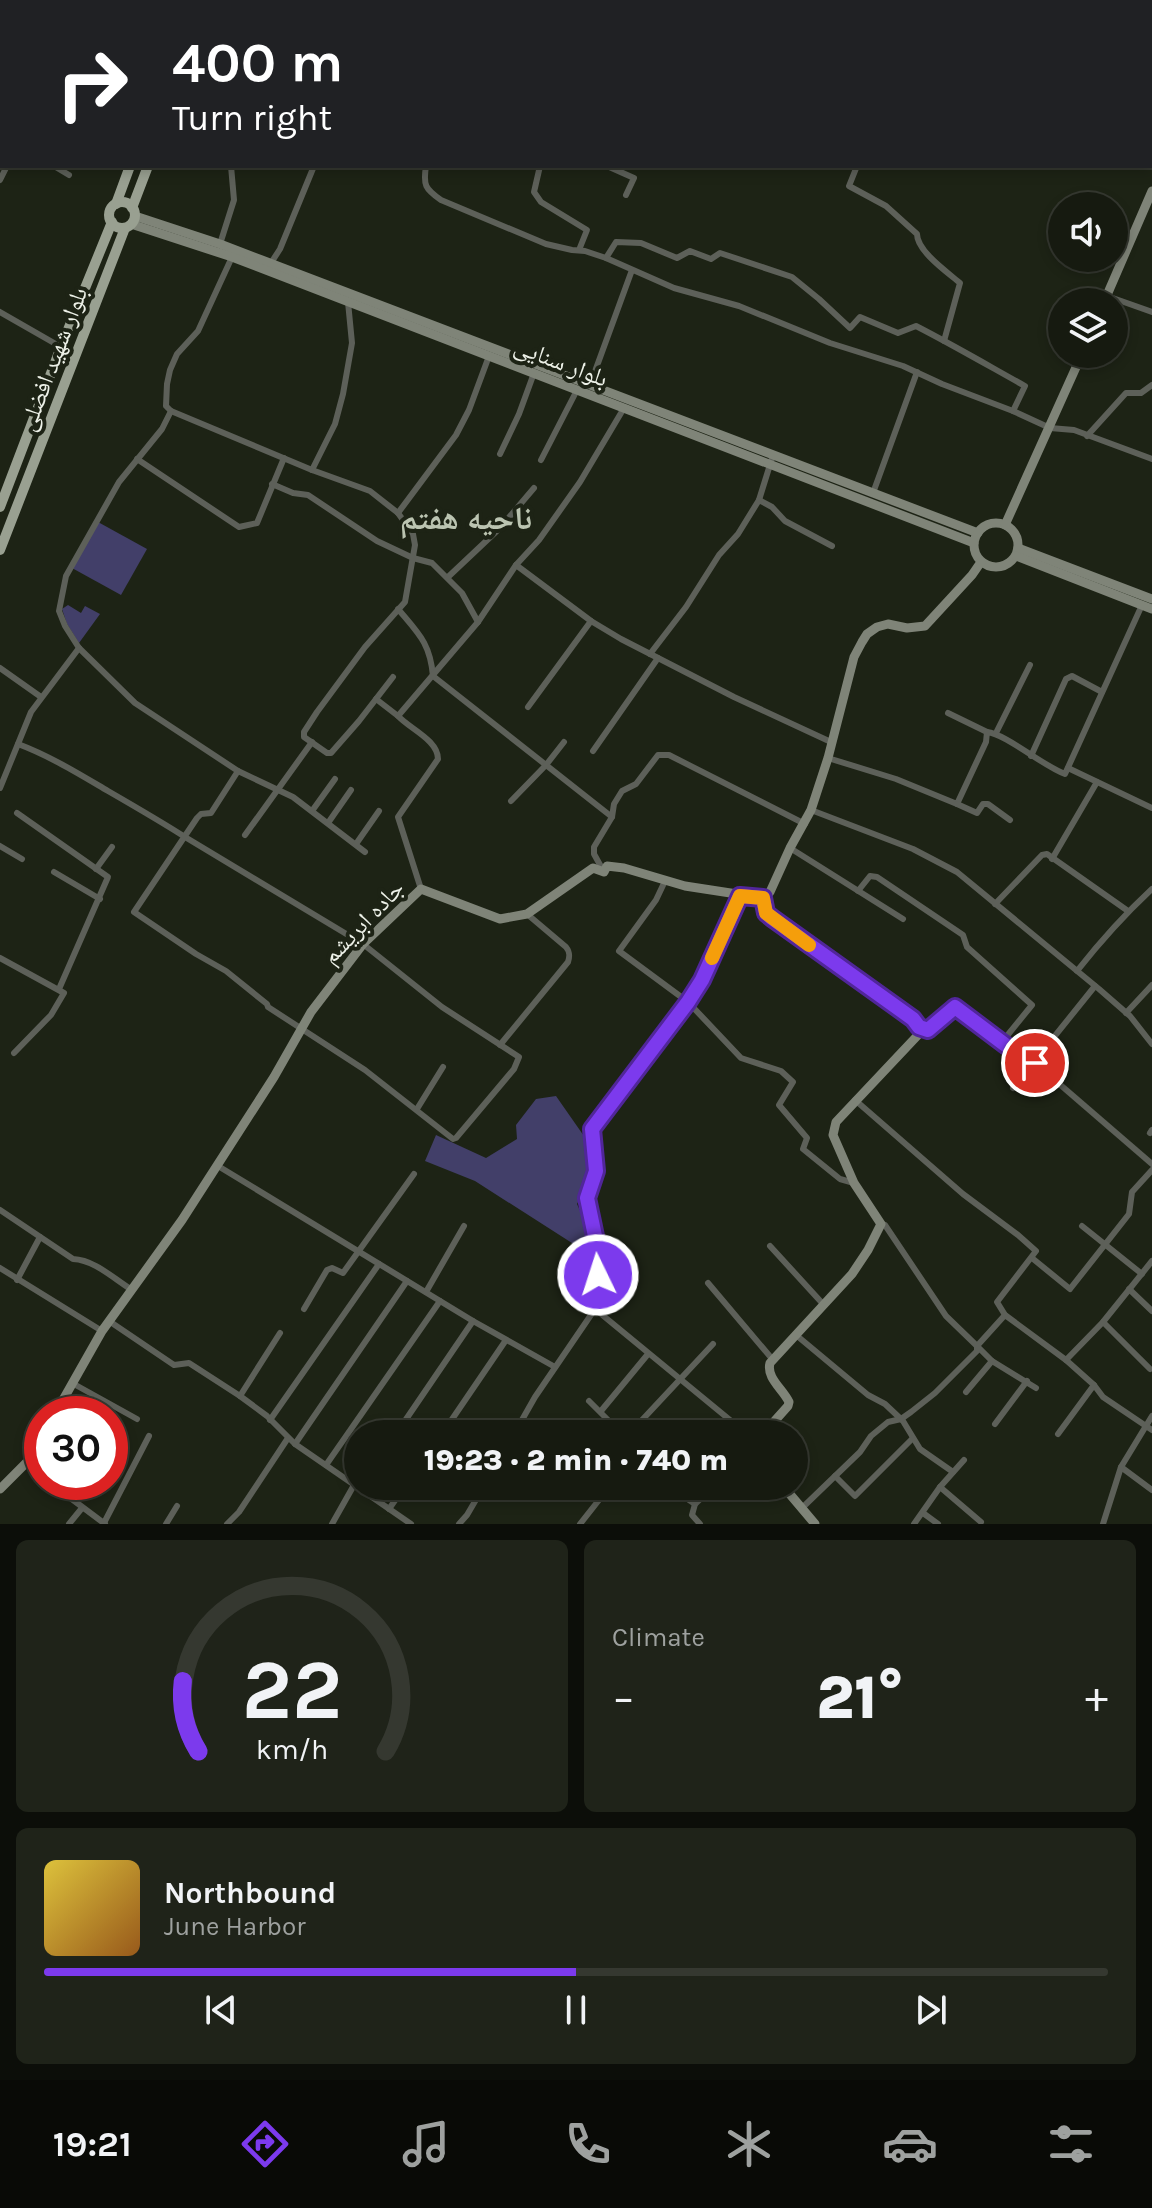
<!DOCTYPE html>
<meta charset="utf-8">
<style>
:root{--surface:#161a10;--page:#1f2319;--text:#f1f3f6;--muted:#9ea19f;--line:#353830;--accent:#7c3aed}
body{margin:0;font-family:Karla,"Noto Naskh Arabic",sans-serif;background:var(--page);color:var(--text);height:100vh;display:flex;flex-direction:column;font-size:30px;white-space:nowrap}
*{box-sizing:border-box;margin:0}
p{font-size:26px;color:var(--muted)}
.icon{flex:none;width:44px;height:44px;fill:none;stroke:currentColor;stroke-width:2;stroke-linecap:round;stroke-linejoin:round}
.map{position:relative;height:1524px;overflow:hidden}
.side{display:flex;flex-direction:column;gap:16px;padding:16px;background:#0c0e09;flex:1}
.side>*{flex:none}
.hud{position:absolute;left:0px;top:0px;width:1152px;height:168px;box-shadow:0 4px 12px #0003,0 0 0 2px var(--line);background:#202124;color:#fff;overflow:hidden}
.fabs{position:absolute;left:1048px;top:192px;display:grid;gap:16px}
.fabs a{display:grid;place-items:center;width:80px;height:80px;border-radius:50%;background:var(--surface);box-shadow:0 4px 12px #0003,0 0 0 2px var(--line);font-size:40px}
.speed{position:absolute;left:24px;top:1396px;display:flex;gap:16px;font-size:40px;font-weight:700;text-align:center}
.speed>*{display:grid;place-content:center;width:104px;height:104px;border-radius:50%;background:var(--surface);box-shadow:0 4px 12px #0003,0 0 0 2px var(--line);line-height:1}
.speed .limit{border:12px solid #d22;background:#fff;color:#111}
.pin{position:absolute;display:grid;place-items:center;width:68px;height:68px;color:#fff;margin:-34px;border:4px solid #fff;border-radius:50%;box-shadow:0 2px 8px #0007}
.me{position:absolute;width:88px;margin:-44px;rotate:356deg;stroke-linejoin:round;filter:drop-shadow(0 0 6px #0008)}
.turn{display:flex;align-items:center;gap:28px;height:168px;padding:0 40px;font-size:36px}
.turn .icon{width:104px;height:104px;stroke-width:2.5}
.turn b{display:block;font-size:56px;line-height:68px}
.big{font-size:60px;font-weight:800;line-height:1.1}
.side .widget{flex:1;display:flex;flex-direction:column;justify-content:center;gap:12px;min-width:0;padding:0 28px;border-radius:12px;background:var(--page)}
.side .dial{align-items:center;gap:0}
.dial svg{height:208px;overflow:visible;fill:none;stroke:var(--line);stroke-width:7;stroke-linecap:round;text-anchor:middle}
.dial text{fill:var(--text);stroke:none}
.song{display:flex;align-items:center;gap:24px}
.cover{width:96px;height:96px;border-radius:12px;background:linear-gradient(135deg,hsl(50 70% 55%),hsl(30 70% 35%))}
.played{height:8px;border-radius:4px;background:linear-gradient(90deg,var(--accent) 50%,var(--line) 50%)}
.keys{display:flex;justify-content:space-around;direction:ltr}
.heat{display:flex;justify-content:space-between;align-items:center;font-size:44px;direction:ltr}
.side .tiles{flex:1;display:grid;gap:16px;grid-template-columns:1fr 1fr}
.widget:last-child{grid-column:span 2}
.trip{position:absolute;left:344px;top:1420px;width:464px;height:80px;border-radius:40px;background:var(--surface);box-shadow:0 4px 12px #0003,0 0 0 2px var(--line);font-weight:800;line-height:80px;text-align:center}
.dock{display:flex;height:128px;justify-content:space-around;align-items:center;background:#090a06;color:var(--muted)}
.dock .icon{width:56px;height:56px}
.dock .current{color:var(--accent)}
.dock b{font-size:36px;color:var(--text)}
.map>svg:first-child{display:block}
.green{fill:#423f69}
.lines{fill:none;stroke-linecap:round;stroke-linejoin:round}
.street{stroke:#5d6059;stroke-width:6}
.secondary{stroke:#7f8478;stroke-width:9}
.primary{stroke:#99a091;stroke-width:10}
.route-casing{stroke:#51269a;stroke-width:20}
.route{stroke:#7c3aed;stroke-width:14}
.slow{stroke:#f59e0b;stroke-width:14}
.labels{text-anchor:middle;stroke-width:8;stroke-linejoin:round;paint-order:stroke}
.street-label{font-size:24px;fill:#edf1e8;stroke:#1d2315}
.district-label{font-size:32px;font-weight:bold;fill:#bbc4b1;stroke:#1d2315}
</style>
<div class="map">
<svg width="1152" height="1524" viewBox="0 0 1152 1524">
<rect width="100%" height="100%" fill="#1d2315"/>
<g class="green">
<polygon points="98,522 147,549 121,595 72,568"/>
<polygon points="68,605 81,613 85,606 100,614 79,643 67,624 62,609"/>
<polygon points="556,1096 586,1139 588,1182 577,1204 588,1228 586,1252 475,1181 425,1161 436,1135 486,1158 517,1139 516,1125 536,1099"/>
</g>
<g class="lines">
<g class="street">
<polyline points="335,0 337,2"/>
<polyline points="676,0 679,2"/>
<polyline points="831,0 836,2"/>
<polyline points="1112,0 1116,2"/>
<polyline points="11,2 12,0"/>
<polyline points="90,2 92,0"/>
<polyline points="255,2 256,0"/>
<polyline points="376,2 377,0"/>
<polyline points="477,2 478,0"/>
<polyline points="511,2 512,0"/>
<polyline points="596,2 597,0"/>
<polyline points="740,2 742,0"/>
<polyline points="892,2 893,0"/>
<polyline points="1150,16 1152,16"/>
<polyline points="0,27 2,22"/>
<polyline points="54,166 69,175"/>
<path d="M426,166C423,185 425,189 441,200L546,244L572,250L585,251L606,258L674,288L739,306L830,343L903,366L942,384L1013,411L1050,428L1074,430L1152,459"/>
<polyline points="540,166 534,192 541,202 587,230 579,250"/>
<polyline points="607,166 634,178 626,195"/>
<path d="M857,166L849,186L886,206L917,234C917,251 947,272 960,283L944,341"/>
<polyline points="0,180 7,166"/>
<polyline points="220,244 234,200 231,166"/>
<polyline points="232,257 198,331 177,354 170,370 167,384 166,406 171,411 312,470 370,491 398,513 413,534 415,545 405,602 365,647 317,712 304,732 304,737 327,753 331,753 359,721 393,677"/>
<path d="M606,258L616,242L641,243L677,258L690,251L711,259L720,253L792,277L819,299L850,328L860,317L898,333L916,326C953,345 989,366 1025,386L1013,411"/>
<polyline points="271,263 280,249 314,166"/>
<polyline points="1107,296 1152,312"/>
<polyline points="0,312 61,347"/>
<polyline points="590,385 632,270"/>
<polyline points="171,411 162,429 119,482 66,576 59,611 65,626 79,648 135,703 238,771 293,797 365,852"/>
<polyline points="1087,436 1126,393 1141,393 1152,385"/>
<polyline points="500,454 519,414 534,373"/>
<polyline points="137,459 239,527 257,523 284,458"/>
<polyline points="541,460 577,390"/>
<polyline points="312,470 335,424 343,394 352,343 348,302"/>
<polyline points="272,484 293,493 308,495 377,541 413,558 432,563 462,593 478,622"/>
<polyline points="873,493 917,372"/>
<polyline points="759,500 772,507 785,521 832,546"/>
<polyline points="398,513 456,435 469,410 489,356"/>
<polyline points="516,565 591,621 621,639 734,697 831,742"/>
<polyline points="448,577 500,528 534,488"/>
<path d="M398,609C419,634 430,643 433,676L612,817"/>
<polyline points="650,654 686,607 719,555 738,534 759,500 773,455"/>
<polyline points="0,668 41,697"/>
<polyline points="376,699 398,716"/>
<polyline points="528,707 591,621"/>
<polyline points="948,713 987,732"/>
<polyline points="996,733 1030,665"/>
<path d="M18,744C50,756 79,774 108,791C134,806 160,821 185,837L363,944L442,1007L519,1057L514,1069L456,1138L453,1139L365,1070L268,1007L267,1004L226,971L196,954L134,912L197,818L201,814L211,813L238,771"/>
<polyline points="593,751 658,658"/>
<polyline points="1031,756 1066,679 1072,676 1102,692"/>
<path d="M828,758L896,779L957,804L986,742L987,732C1006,734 1043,766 1065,774L1142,605"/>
<polyline points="1068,768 1152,808"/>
<polyline points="0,788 31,712 79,648"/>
<polyline points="511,801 546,765 564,742"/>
<polyline points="957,804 977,813 983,804 988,804 1010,820"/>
<polyline points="811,810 913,849 957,872 1099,989 1130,1016 1152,1044"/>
<polyline points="312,811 335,779"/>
<polyline points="17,813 108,877 59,989"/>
<polyline points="328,823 351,790"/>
<polyline points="245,835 312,742"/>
<polyline points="356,844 379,811"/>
<polyline points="0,846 22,859"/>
<polyline points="790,848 903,919"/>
<polyline points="1052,859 1097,782"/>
<polyline points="96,869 112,847"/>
<polyline points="54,872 100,899"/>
<polyline points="604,872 594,854 594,847 612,817 614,804 622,791 636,784 658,755 669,755 805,824"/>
<polyline points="665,881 656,900 619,951 688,1002 741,1058 781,1071 793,1082 779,1105 807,1138 803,1149 840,1179 854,1183"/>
<path d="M421,889L398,817L438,759C438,740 410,729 398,716L478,622L516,565L539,540L580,482L624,408"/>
<polyline points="858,891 870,876 877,877 963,935 967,947 1032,1005 1002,1042"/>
<polyline points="740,896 702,980 688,1002 592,1129 596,1171 587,1198 595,1236 598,1275 603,1285 603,1293 595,1309 747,1434"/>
<polyline points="995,904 1042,855 1047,854 1128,911"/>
<polyline points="0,958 64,993 51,1015 14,1053"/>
<path d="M1077,971C1100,942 1124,915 1152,889"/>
<polyline points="1126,1013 1152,985"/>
<polyline points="919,1027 928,1030 955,1007 1032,1065"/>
<path d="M500,1045L568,962C570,956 570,952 566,947L527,914"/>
<polyline points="1035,1063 1152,1164"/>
<polyline points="1013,1088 1095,986"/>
<polyline points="855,1100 963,1194 1018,1235 1036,1251 997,1302 1005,1315"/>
<polyline points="417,1109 443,1067"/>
<polyline points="1150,1133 1152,1130"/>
<polyline points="218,1166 473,1321 555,1367"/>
<path d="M0,1210L73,1259C95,1260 114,1279 132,1290"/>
<polyline points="881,1224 885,1225 946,1316 977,1346 1005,1315 1066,1360 1094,1385 1103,1397 1152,1430"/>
<polyline points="1082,1226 1142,1274"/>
<polyline points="770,1246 823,1304"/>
<polyline points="1032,1258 1070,1289 1129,1214 1132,1192 1152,1170"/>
<polyline points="0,1268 102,1331"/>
<polyline points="17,1280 40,1237"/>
<polyline points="708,1283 773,1360"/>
<polyline points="1129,1289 1152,1311"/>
<polyline points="426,1292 464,1226"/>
<polyline points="304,1309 327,1270 332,1268 343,1273 414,1174"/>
<polyline points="109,1321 174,1365 189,1363 240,1396"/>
<polyline points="1103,1322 1150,1369"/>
<polyline points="280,1333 240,1396 267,1416 295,1444 411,1524"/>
<polyline points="796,1335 868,1395 885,1404 903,1421 920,1449 953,1472"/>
<polyline points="1066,1360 1103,1322 1152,1261"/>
<polyline points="72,1383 137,1419"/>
<polyline points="966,1392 992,1361"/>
<polyline points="589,1401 622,1434"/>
<polyline points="601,1411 648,1354"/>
<polyline points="270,1420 379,1264"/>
<polyline points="995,1424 1027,1381"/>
<polyline points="396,1434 473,1321"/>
<polyline points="442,1434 506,1340"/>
<polyline points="514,1434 535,1397 595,1309"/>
<polyline points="629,1434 713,1344"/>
<polyline points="1058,1434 1094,1385"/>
<polyline points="295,1444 407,1281"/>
<polyline points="29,1460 42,1474"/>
<polyline points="326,1465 440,1301"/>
<polyline points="1121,1467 1152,1490"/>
<polyline points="835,1476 855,1496 912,1439"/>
<polyline points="49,1482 105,1524"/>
<polyline points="676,1486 689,1500 695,1504"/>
<polyline points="940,1487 981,1522"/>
<polyline points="802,1508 860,1452 871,1436 888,1422 901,1419 911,1412 935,1393 977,1351 977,1346 992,1361 1036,1388"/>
<polyline points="389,1509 405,1486"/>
<polyline points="923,1513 938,1524"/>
<polyline points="104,1523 149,1436"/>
<polyline points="69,1524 82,1508"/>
<polyline points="166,1524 177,1506"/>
<polyline points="227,1524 239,1512 288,1438"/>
<polyline points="332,1524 354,1485"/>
<polyline points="459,1524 467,1515 484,1486"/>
<polyline points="580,1524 610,1486"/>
<polyline points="700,1524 692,1515 695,1504 714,1486"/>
<polyline points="914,1524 940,1487 964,1460"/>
<polyline points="1103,1524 1121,1467 1152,1416"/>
</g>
<g class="secondary">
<polyline points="135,216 220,244 978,533"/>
<polyline points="131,224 232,257 974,543"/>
<polyline points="1104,302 1152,191"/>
<circle cx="996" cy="545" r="22"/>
<polyline points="1005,525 1082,354"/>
<polyline points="1018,548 1152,599"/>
<polyline points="1016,556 1152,609"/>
<polyline points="763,898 770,892 790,848 811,810 828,758 854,657 862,642 867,634 877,627 888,624 907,628 925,626 972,575 981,562"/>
<polyline points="55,1414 102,1331 182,1220 274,1077 311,1012 363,944 421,889 500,919 527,914 593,868 604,872 607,866 624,868 685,886 763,898"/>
<path d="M763,1434L788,1406L789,1402C783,1389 766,1378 770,1363L852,1274L868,1250L881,1224L854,1183L833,1135L836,1122L918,1035L919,1027L913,1019L772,918L766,913L763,898"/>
<polyline points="783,1486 815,1524"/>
<polyline points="0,1489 29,1460 42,1437"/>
</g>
<g class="primary">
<polyline points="193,2 193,0"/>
<polyline points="210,2 210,0"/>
<circle cx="122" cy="215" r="13"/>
<polyline points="116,204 130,166"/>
<polyline points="132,208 148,166"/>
<polyline points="0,507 61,347 112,222"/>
<polyline points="0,550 125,228"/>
</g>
</g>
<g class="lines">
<g class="route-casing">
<polyline id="route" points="598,1275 595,1236 587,1198 596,1171 592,1129 688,1002 702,980 740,896 763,898 766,913 772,918 913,1019 919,1027 928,1030 955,1007 1032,1065 1035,1063"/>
</g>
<use href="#route" class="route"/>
<polyline class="slow" points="712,958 740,896 763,898 766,913 809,945"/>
</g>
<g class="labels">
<g class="street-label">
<text transform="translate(53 359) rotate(-69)" y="8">بلوار شهید افضلی</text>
<text transform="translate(561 362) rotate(21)" y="8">بلوار سنایی</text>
<text transform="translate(363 922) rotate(-46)" y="8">جاده ابریشم</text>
</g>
<g class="district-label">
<text x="466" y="529">ناحیه هفتم</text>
</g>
</g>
</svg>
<div class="fabs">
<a><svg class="icon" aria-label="sound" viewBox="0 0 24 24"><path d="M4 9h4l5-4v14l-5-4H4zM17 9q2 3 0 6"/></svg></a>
<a><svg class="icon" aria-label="layers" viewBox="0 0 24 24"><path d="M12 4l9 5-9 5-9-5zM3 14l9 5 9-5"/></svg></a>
</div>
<div class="speed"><div class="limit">30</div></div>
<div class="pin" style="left:1035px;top:1063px;background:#d93025"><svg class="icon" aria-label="arrive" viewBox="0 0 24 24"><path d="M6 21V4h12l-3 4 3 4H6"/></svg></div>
<svg class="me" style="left:598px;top:1275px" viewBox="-20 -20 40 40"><circle r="17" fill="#7c3aed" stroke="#fff" stroke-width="3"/><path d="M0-11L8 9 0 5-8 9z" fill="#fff"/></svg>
<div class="trip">19:23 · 2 min · 740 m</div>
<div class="hud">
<div class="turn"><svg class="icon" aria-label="right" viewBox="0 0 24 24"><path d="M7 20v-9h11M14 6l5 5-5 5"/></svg><div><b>400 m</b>Turn right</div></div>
</div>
</div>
<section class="side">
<div class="tiles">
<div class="widget dial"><svg viewBox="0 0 100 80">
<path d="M14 69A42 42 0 1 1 86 69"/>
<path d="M14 69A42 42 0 0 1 8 42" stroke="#7c3aed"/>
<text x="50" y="56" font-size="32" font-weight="700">22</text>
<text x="50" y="72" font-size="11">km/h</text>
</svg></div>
<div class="widget"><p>Climate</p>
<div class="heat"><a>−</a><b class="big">21°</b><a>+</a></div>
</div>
<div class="widget">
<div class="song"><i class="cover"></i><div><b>Northbound</b><p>June Harbor</p></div></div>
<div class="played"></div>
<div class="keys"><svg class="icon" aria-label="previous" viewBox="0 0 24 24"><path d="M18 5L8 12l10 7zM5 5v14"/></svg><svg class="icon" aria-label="pause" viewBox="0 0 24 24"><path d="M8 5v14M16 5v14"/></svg><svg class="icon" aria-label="next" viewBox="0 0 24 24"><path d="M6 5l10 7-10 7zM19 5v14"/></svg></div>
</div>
</div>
</section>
<nav class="dock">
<b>19:21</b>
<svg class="icon current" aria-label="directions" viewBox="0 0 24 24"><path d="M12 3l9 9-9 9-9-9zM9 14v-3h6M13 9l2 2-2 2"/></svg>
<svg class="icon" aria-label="music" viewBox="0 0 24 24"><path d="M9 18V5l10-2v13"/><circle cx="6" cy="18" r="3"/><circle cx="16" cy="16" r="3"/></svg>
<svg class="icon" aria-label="phone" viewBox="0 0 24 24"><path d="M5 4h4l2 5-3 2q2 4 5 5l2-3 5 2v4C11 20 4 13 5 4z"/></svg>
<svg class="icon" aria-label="climate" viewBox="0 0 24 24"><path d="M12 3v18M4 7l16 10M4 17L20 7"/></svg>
<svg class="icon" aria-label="car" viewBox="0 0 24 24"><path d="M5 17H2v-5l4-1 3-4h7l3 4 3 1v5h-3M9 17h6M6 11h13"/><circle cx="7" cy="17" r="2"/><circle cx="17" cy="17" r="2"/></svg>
<svg class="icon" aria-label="filters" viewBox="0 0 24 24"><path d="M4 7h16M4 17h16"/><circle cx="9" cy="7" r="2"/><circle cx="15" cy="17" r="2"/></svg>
</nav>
